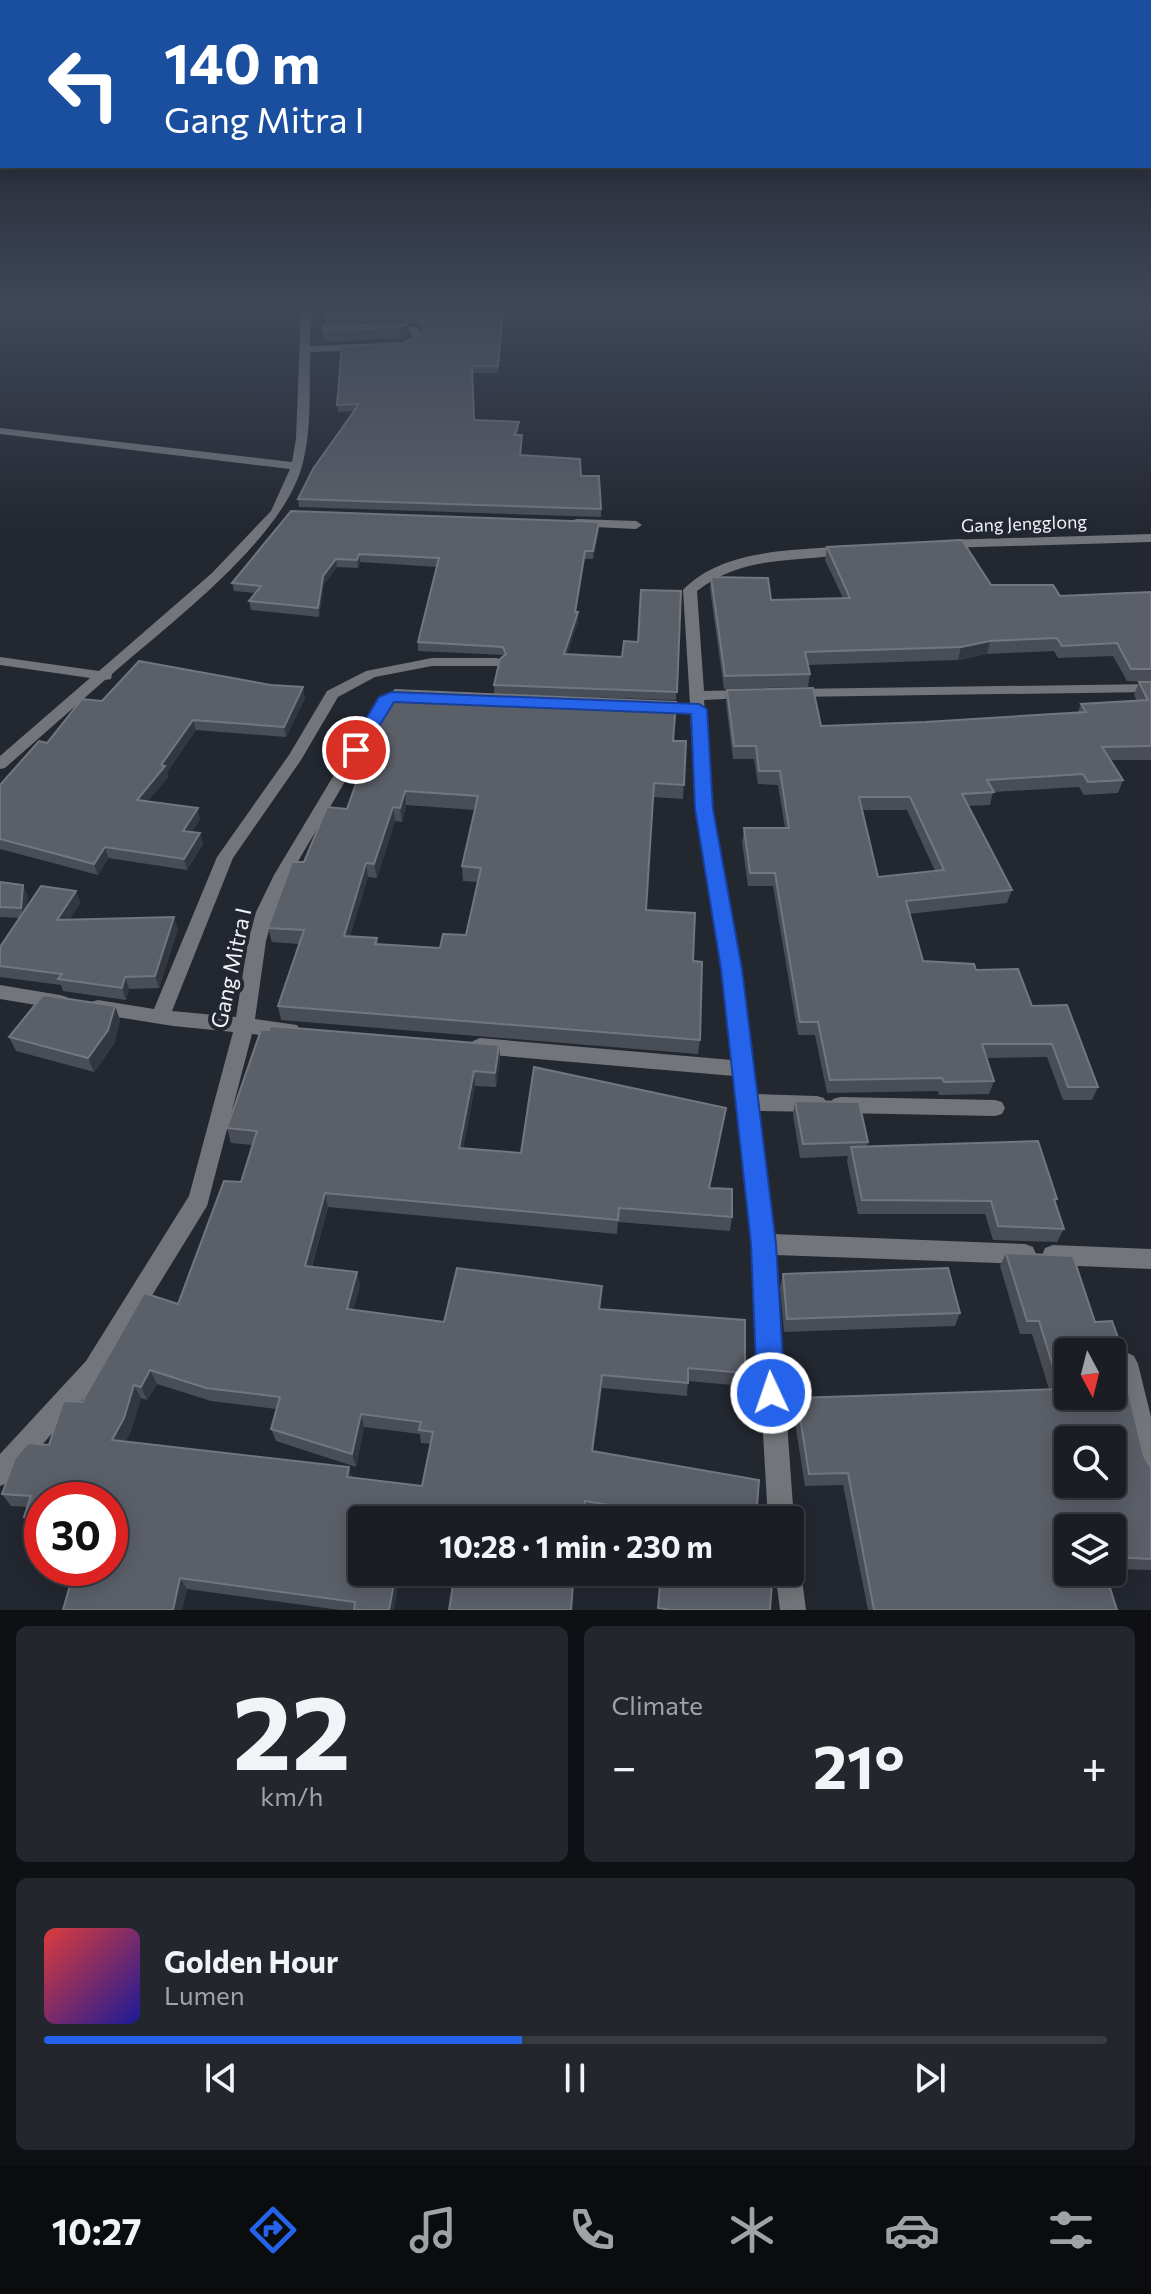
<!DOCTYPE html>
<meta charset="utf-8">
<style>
:root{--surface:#1a1d24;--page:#23262c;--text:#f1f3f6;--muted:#9fa2a6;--line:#383b41;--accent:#2563eb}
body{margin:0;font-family:Commissioner,sans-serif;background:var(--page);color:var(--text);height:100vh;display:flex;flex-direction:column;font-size:30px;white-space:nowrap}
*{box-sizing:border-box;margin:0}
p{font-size:26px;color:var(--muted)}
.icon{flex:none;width:44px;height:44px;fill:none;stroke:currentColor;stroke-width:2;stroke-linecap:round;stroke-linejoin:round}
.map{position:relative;height:1610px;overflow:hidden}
.details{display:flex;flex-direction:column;gap:16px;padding:16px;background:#0e1014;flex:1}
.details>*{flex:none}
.hud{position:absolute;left:0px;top:0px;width:1152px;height:168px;box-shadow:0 4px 20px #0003,0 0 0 2px var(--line);background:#1a4fa0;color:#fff;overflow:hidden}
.needle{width:52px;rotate:173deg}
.controls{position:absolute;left:1054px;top:1338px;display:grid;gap:16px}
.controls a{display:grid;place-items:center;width:72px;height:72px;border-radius:8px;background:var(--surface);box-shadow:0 4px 20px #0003,0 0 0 2px var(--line);font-size:40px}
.speed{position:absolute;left:24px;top:1482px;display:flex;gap:16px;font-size:40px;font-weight:700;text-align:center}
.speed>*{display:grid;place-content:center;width:104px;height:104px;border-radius:50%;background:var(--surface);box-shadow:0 4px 20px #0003,0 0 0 2px var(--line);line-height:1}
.speed .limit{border:12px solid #d22;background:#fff;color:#111}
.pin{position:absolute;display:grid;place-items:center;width:68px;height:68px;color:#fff;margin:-34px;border:4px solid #fff;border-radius:50%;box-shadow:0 2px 8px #0007}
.me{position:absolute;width:88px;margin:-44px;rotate:357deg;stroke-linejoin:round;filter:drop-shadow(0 0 6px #0008)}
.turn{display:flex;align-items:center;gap:28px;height:168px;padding:0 32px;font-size:36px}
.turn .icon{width:104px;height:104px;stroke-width:2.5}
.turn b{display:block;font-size:56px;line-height:68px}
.big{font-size:60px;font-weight:700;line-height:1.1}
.details .tile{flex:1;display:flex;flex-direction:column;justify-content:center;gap:12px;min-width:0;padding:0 28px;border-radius:12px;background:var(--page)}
.details .dial{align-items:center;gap:0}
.dial b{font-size:104px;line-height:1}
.song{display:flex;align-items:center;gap:24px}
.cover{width:96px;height:96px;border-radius:12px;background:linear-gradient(135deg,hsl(0 70% 55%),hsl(240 70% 35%))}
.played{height:8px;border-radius:4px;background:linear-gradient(90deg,var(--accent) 45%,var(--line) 45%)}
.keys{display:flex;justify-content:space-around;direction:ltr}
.heat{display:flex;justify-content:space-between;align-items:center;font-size:44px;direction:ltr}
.details .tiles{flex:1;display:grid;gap:16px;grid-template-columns:1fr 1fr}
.tile:last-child{grid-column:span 2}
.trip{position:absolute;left:348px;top:1506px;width:456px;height:80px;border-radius:8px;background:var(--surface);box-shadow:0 4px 20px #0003,0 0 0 2px var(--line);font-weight:700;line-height:80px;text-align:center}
.tab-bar{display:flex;height:128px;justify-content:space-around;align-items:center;background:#0a0c0e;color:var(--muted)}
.tab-bar .icon{width:56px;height:56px}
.tab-bar .on{color:var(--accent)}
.tab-bar b{font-size:36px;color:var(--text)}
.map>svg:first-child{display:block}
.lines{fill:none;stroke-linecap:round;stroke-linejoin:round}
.minor{fill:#727579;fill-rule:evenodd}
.wall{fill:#494d56;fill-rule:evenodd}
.shaded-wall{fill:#323740}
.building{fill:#5b5f68;stroke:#72767e;stroke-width:2;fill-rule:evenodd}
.route{fill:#2563eb;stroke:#184099;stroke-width:2}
.labels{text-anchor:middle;stroke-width:8;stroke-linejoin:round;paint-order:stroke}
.far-street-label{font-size:18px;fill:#f0f3f9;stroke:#232730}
.street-label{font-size:22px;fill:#f0f3f9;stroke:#232730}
</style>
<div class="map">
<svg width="1151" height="1610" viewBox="0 0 1151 1610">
<rect width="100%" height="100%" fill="#232730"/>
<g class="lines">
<g class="minor">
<path d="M301,306H311L310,346L362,344L367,347L362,350L310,352C309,388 312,427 303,462C286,537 169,624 112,674L111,679L105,680L5,768L0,769V756L90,678L0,665V657L99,671L212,573L271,511L290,469L0,434V428L292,462L296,439Z"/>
<polygon points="388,325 419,328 422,341 402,346 402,342 412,339 411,333 385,330 385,326"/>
<polygon points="577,519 636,521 642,525 636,529 573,526 573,520"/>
<polygon points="1151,534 1151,542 945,548 939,544 945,540"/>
<path d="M846,546L850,547V553C794,564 746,553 697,591L704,691L745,690L752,694L745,698L704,700L712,809L740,969L755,1094L817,1096L824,1098L827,1104L824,1110L817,1112L758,1111L773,1234L1025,1244L1033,1247L1036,1254L1033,1261L1025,1264L775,1255L794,1520L790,1529V1520H768L752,1244L734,1076L480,1054L473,1051L470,1046L473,1041L480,1038L732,1060L722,969L696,809L690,713L657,711L650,707L657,703L690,704L683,590C723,548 793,551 846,546Z"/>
<polygon points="432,658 497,658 504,662 497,666 432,666 375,677 338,697 301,760 233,858 172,1011 236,1017 248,941 256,912 274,875 380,698 415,694 417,697 415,700 390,705 290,875 274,912 266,941 255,1019 297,1025 300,1030 297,1035 290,1038 252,1034 207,1206 102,1377 9,1482 0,1486 0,1454 86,1361 189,1196 233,1032 173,1026 98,1014 91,1012 89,1007 91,1002 98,1000 154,1009 217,857 289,755 327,691 366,671"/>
<polygon points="1151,684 1151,692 793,697 786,693 793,689"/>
<polygon points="0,985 60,995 67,997 69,1002 67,1007 60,1009 0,999"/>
<polygon points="840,1097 995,1100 1002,1102 1005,1108 1002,1114 995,1116 840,1113 833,1111 830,1105 833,1099"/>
<polygon points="1053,1245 1151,1249 1151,1269 1053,1265 1045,1262 1042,1255 1045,1248"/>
<polygon points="1126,1352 1134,1356 1138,1364 1151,1417 1151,1480 1142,1476 1138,1467 1114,1364 1118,1356"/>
<polygon points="790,1560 797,1563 801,1572 806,1610 780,1610 775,1572 790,1572"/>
</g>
</g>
<g class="wall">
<polygon points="503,312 498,373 472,373 474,420 519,422 519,429 517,435 522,435 521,455 581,476 601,509 601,517 299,507 298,499 354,411 338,412 337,405 424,332 420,325 403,322 326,325 325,318"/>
<polygon points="408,324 409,335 401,338 325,342 323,331"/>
<polygon points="291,511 599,522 599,531 593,559 585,559 576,612 578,621 567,654 622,657 638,642 681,591 676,700 494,694 494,685 504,655 418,651 418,642 437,567 360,562 358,568 337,567 324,584 319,617 251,610 249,601 255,593 234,591 232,583"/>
<path d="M827,547L991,585L1060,596L1151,592V760H1110L1123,780L1118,793L1084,795L1079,787L993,792L990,805L968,806L1012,890L1007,903L909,914L923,961L976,970L1032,1006L1098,1087L1092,1100H1063L1047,1057L986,1058L994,1081L989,1094L939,1095L938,1091L827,1093L815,1035H798L773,886H748L742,842L744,828H785L778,785L758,784L754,759H733L726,703L727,690L821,726L925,722L1078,712L1081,704L1137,701L1134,695L1139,682H1148L1127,681L1113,656L1058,658L1054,651L987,654L958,660L808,665L810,674L808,687L724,689L710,589L711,577L771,600L843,598L825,560ZM862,810H907L935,871L878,877Z"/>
<polygon points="305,698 286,737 196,730 167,772 168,777 148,801 200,819 192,832 200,833 203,844 187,870 108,858 98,875 0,849 0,785 47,743 102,701"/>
<path d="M383,707L686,741L683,799L653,797L646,910L693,961L700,1040L698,1054L281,1020L278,1006L299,944L272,942L268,928L304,862L347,809ZM406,805L475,810L462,866L463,881L478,882L466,935L440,948L378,944L377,938L350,936L368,877L377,878L395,821L402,822Z"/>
<polygon points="0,882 28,896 26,908 76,891 80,903 69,920 178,929 159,988 129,989 126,1000 63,991 61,985 0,977 0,947 19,918 0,917"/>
<polygon points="115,1006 120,1020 114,1044 94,1072 16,1051 9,1037"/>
<path d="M499,1045L500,1060L496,1087L475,1086L463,1148L521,1153L726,1108L710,1188L732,1217L730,1231L618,1222L617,1234L328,1207L312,1267L357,1272L360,1286L353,1310L444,1322L601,1300L600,1309L745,1373L743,1386L688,1381L687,1396L602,1388L593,1452L756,1520H626L585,1513L584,1519L362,1520L394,1610H340L187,1589L182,1610H63L110,1500H42V1529H33L24,1517L27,1507L11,1506L2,1494L49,1445L82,1402L178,1304L241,1182L253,1145L231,1143L227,1128ZM157,1384L211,1401L276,1409L271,1429L276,1441L356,1467L364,1427L420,1434L421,1443L431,1444L422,1486L353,1478L125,1442L131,1431L141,1398L147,1400Z"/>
<polygon points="795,1101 868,1142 867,1147 1057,1199 1055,1203 1064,1229 1057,1242 993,1240 985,1214 858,1214 847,1161 848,1156 800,1158 793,1115"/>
<polygon points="1006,1253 1095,1322 1119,1352 1144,1456 1151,1468 1151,1570 1112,1569 1112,1528 1068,1528 1117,1610 868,1610 843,1485 805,1486 793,1410 797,1398 1049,1389 1032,1334 1020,1334 1000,1266"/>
<polygon points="783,1274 960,1313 955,1326 784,1332 780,1287"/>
</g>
<g class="shaded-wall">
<polygon points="408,324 409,335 401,338 400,327"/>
<polygon points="599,522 599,531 593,559 593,551"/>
<polygon points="585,551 585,559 575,620 575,612"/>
<polygon points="359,554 360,562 358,568 357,560"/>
<polygon points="336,559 337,567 324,584 319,617 318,608 323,576"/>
<polygon points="578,612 578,621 564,662 564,654"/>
<polygon points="990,641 987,654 958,660 961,647"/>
<polygon points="303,687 305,698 286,737 284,727"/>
<polygon points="193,720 196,730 167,772 168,777 140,811 137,800"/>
<polygon points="405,791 406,805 402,822 400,808"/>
<polygon points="393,807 395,821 377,878 374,864"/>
<polygon points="198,808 200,819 186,842 183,831"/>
<polygon points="200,833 203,844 187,870 184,859"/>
<polygon points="105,847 108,858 98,875 94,864"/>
<polygon points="366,863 368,877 346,950 344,936"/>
<polygon points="23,885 28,896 25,919 21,908"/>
<polygon points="76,891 80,903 62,932 57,920"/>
<polygon points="174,917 178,929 159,988 155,976"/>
<polygon points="125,977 129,989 126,1000 122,988"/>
<polygon points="115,1006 120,1020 114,1044 94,1072 88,1058"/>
<polygon points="499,1045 500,1060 496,1087 495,1073"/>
<polygon points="474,1071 475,1086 460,1163 459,1148"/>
<polygon points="726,1108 724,1123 707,1202 709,1188"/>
<polygon points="325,1193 328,1207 308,1280 305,1266"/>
<polygon points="357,1272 360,1286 350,1323 347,1309"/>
<polygon points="150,1370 157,1384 147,1400 141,1387"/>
<polygon points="602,1375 602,1388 591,1464 592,1451"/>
<polygon points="134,1385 141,1398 131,1431 119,1453 112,1440"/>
<polygon points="361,1414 364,1427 356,1467 352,1454"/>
<polygon points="349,1467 353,1479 347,1477"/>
<polygon points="396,1572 401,1572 394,1610 389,1610"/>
<polygon points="180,1578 187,1589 182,1610 173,1610"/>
</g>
<g class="building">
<polygon points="326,306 499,306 498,312 503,312 498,366 472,366 474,420 519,422 514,435 522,435 520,455 580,459 581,476 599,476 601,509 298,499 313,469 359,404 337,405 342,346 404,343 426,331 419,318 402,315 325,318"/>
<polygon points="408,324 400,327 323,331 323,326"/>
<polygon points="291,511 599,522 593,551 585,551 575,612 578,612 564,654 622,657 624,641 638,642 641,590 681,591 677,692 494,685 500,659 506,654 503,647 418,642 439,558 359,554 357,560 336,559 323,576 318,608 249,601 261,586 232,583"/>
<polygon points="962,540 991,585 1053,585 1060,596 1151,592 1151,669 1131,669 1117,643 1062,646 1057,638 990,641 961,647 805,652 810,674 725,676 711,577 768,578 771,600 850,598 827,547"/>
<polygon points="139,661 271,685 303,687 284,727 193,720 161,765 165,766 137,800 198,808 183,831 200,833 184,859 105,847 94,864 0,839 0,785 39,741 47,743 82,699 102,701"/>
<path d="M1139,682H1151V746L1102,747L1123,780L1088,782L1083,774L987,780L994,792L962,794L1012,890L906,901L923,961L974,964L976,970L1018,969L1032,1006L1067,1005L1098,1087H1068L1052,1044H982L994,1081L944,1082L942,1078L830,1080L818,1022H800L775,873H750L744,828H789L780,771H759L756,746H734L727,690L813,688L821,726L925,722L1086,712L1081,704L1148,700ZM859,797H910L944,870L878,877Z"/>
<path d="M395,690L676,702L673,741H686L684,785L654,783L646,910L695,913L693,961L702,962L700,1040L278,1006L304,930L268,928L292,862H304L327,807L347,809L383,707ZM405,791L478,796L462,866L481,868L466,935L443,934L440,948L375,944L377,938L344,936L366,863L374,864L393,807L400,808Z"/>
<polygon points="0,882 23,885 21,908 0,907"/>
<polygon points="41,886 76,891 57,920 174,917 155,976 125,977 122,988 58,979 62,974 0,966 0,947"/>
<polygon points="43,995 115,1006 108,1030 88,1058 9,1037"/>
<path d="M270,1026L499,1045L495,1073L474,1071L459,1148L521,1153L534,1067L726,1108L709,1188L732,1189V1217L619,1208L618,1220L325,1193L305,1266L357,1272L347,1309L444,1322L457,1268L602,1286L599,1309L745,1320V1373L688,1368V1383L602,1375L592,1451L759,1480L756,1520H667V1515L585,1501L584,1507H580L579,1520H362V1572H396L389,1610H354L355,1602L180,1578L173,1610H63L75,1568H110V1500H42V1518L24,1517L31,1496L2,1494L15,1458L28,1443L49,1445L62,1405L65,1401L82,1402L144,1293L178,1304L224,1181L241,1182L257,1131L227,1128L261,1030H269ZM150,1370L206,1388L280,1397L271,1429L352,1454L361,1414L421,1422L419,1430L433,1432L422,1486L347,1477L349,1467L112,1440L124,1418L134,1385L141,1387Z"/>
<polygon points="795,1101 859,1102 868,1142 803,1144"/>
<polygon points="1038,1141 1057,1199 1054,1199 1064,1229 998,1226 991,1201 862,1200 851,1147"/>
<path d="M1006,1253L1073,1256L1095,1322L1112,1321L1121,1346L1119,1352L1144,1456L1151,1468V1559L1112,1557V1528H1068V1572H1105L1117,1610H874L848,1473L809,1474L797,1398L1060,1389L1039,1321H1027ZM1068,1352H1112V1396H1068ZM1068,1440H1112V1484H1068Z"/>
<polygon points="948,1268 960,1313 787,1319 783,1274"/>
<polygon points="455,1572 574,1572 571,1610 449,1610"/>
<polygon points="661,1572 758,1572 757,1579 772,1582 770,1610 671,1610 658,1608"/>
</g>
<linearGradient id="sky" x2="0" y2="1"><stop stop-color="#13151a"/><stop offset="0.58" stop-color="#3f4759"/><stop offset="1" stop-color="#3f4759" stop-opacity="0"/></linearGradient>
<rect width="1151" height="531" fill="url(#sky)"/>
<polygon class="route" points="391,692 699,704 707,709 713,809 742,969 776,1244 785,1393 781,1403 771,1407 761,1403 757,1393 751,1244 721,969 695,809 691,714 394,702 362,754 350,754 347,750 379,697"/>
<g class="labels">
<g class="far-street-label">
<text transform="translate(1024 524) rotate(-2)" y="6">Gang Jengglong</text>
</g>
<g class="street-label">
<text transform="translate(231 968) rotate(-78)" y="8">Gang Mitra I</text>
</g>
</g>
</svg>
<div class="controls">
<a><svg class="needle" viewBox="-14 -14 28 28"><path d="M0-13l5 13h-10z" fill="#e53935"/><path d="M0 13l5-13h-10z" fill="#9fa2a6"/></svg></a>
<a><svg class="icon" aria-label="search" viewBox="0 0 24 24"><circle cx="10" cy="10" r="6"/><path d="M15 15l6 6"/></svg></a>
<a><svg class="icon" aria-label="layers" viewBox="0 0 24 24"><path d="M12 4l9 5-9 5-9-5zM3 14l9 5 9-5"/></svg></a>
</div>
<div class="speed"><div class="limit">30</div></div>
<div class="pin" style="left:356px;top:750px;background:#d93025"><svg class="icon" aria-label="arrive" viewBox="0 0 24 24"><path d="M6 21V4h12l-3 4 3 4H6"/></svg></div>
<svg class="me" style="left:771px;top:1393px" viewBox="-20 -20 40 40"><circle r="17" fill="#2563eb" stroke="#fff" stroke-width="3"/><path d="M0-11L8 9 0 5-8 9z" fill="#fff"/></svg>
<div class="trip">10:28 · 1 min · 230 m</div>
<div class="hud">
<div class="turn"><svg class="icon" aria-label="left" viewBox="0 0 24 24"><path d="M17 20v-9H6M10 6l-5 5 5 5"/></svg><div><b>140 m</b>Gang Mitra I</div></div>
</div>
</div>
<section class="details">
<div class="tiles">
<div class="tile dial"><b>22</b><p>km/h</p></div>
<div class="tile"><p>Climate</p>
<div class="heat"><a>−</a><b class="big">21°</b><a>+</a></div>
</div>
<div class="tile">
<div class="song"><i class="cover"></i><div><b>Golden Hour</b><p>Lumen</p></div></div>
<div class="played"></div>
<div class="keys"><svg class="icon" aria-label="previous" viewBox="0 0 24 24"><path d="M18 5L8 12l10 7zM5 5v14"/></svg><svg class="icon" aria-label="pause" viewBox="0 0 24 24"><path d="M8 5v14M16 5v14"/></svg><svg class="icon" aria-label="next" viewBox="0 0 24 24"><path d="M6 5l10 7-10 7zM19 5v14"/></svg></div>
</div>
</div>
</section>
<nav class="tab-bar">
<b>10:27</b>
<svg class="icon on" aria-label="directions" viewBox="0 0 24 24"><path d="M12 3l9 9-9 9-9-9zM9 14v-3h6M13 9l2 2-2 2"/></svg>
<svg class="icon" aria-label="music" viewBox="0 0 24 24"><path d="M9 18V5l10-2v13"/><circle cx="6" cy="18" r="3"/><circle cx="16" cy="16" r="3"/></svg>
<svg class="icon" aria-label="phone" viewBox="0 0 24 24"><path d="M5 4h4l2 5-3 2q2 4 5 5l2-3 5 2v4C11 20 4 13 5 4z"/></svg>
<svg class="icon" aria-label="climate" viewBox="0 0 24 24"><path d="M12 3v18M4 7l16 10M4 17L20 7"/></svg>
<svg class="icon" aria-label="car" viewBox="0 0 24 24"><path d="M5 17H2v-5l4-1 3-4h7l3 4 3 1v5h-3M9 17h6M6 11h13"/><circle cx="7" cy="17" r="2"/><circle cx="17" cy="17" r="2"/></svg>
<svg class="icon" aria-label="filters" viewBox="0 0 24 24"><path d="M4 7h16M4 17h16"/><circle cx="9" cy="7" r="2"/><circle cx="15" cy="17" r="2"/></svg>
</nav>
